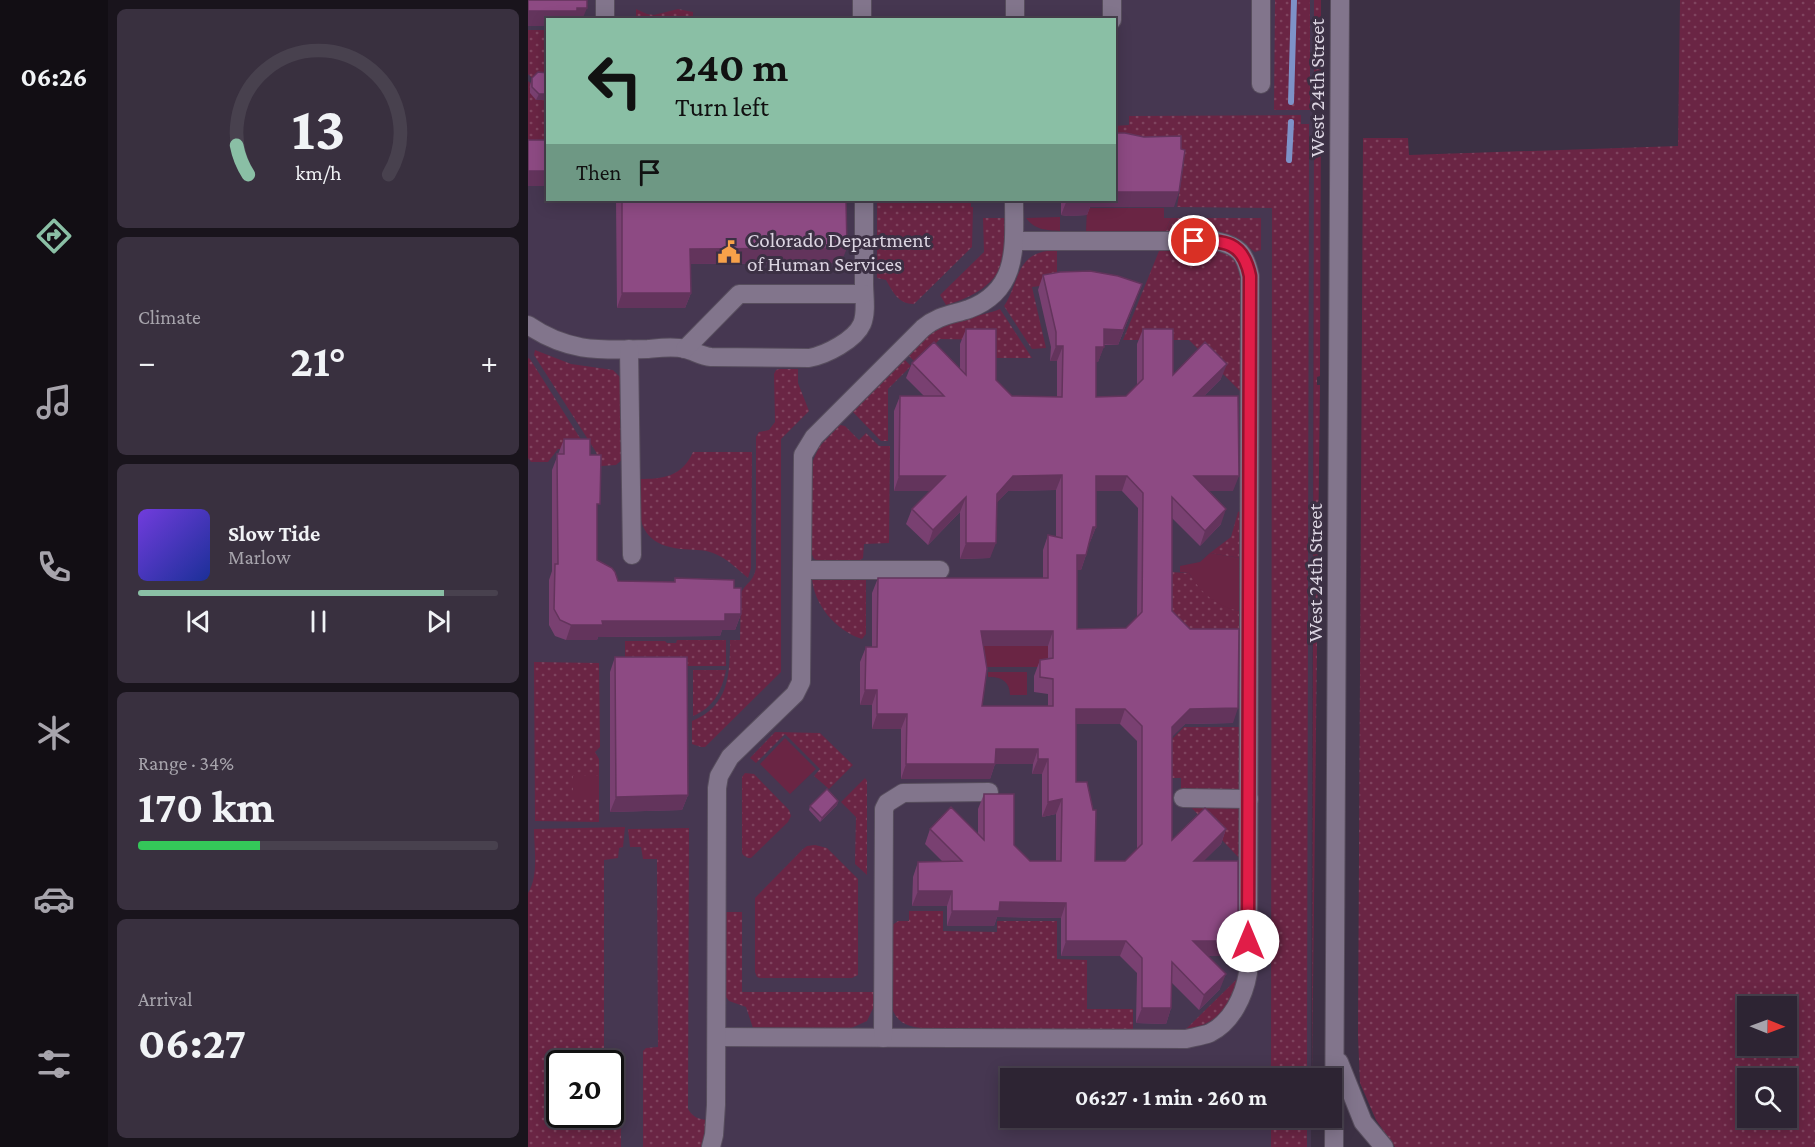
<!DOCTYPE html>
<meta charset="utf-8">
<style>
:root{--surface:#2d2433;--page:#39303f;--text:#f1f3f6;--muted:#a7a4ac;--line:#48414e;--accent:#8abfa5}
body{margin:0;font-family:"Crimson Pro",serif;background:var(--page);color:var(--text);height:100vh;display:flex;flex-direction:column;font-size:22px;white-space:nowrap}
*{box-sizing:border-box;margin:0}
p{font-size:20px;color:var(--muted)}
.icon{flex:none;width:33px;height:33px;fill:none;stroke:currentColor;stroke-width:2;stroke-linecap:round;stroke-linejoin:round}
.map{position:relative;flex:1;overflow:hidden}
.drawer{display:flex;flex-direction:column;gap:9px;padding:9px;background:#19141c;width:420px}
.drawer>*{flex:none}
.guide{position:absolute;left:18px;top:18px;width:570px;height:183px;border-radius:0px;box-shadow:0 3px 15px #0003,0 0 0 2px var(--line);background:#8abfa5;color:#111;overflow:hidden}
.needle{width:39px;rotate:91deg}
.controls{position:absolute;left:1209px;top:996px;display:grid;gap:12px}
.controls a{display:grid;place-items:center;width:60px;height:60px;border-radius:0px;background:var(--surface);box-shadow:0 3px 15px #0003,0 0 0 2px var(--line);font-size:30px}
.speed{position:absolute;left:18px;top:1050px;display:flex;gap:12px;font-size:30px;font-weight:700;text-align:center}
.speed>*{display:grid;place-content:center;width:78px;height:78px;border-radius:50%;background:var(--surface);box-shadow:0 3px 15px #0003,0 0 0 2px var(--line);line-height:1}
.speed .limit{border:3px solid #111;border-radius:9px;background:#fff;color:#111}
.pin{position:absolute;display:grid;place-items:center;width:51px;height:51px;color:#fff;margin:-26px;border:3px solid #fff;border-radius:50%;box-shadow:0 2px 6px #0007}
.me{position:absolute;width:66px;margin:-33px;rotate:0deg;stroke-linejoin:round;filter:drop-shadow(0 0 4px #0008)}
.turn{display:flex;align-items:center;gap:21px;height:126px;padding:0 30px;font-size:27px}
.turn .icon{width:78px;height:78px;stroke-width:2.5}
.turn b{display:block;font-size:42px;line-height:51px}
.then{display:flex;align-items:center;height:57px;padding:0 30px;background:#0003;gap:12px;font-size:22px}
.big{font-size:45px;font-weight:700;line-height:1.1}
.drawer .widget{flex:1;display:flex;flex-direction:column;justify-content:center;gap:9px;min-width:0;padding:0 21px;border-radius:9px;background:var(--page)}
.drawer .dial{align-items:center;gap:0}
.dial svg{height:156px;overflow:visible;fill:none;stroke:var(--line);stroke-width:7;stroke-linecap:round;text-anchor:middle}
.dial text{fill:var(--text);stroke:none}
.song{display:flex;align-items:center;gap:18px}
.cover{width:72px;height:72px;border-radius:9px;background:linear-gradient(135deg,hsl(260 70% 55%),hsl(230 70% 35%))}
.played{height:6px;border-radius:3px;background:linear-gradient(90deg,var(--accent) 85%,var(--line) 85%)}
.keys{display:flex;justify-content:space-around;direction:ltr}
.heat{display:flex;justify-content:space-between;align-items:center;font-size:33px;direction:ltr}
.charge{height:9px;border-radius:4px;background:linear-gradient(90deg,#34c759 34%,var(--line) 0)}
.trip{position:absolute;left:472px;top:1068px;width:342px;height:60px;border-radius:0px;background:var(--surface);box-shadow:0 3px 15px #0003,0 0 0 2px var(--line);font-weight:700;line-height:60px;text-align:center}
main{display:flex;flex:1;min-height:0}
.menu{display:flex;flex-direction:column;width:108px;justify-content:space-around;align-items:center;background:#120e14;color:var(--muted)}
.menu .icon{width:42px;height:42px}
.menu .selected{color:var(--accent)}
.menu b{font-size:27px;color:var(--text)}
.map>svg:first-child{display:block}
.built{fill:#463751;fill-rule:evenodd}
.grass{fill:url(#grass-dots);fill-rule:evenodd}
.garden{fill:#6a2544}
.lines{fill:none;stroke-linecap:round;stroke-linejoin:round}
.stream{stroke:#7e92c8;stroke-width:6}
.minor-casing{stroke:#574d5d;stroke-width:20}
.minor{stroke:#82758c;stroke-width:18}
.wall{fill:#794071;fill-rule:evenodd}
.shaded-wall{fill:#63345c}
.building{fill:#8d4a83;stroke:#63345c;stroke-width:1.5;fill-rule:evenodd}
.route-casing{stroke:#92132f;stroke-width:15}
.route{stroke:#e11d48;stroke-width:10}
.labels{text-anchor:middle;stroke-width:6;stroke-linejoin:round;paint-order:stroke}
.street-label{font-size:21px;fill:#dbd4e1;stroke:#3c3044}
.poi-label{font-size:21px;fill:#dbd4e1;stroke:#3c3044;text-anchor:start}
</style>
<main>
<nav class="menu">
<b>06:26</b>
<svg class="icon selected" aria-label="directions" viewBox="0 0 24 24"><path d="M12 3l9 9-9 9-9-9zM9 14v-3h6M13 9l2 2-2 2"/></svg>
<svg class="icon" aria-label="music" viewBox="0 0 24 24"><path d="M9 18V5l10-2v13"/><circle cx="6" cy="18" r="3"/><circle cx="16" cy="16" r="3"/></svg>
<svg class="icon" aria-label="phone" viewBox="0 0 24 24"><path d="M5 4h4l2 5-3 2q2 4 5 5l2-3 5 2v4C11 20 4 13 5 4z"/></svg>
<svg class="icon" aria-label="climate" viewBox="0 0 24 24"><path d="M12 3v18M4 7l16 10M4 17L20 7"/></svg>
<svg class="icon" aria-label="car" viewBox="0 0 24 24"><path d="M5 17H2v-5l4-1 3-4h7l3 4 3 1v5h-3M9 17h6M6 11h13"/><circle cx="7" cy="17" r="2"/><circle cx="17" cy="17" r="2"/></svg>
<svg class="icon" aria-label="filters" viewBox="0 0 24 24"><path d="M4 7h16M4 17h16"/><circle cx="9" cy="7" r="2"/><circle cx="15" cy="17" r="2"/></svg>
</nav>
<section class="drawer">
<div class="widget dial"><svg viewBox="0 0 100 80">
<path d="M14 69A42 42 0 1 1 86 69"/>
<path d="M14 69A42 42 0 0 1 8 54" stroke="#8abfa5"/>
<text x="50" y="56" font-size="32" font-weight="700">13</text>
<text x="50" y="72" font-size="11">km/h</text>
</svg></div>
<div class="widget"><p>Climate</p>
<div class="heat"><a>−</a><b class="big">21°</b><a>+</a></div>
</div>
<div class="widget">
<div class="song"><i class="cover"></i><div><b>Slow Tide</b><p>Marlow</p></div></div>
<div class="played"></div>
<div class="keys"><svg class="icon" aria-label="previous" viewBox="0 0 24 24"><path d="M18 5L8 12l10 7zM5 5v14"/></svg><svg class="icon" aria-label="pause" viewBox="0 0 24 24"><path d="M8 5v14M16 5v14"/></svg><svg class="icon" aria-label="next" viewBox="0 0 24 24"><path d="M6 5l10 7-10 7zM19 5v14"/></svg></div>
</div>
<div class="widget"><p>Range · 34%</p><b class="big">170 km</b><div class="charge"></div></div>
<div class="widget"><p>Arrival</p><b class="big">06:27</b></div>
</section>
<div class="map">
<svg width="1287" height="1147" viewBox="0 0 1287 1147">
<defs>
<pattern id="grass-dots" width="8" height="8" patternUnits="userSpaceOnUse" patternTransform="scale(1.5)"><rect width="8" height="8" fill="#6a2544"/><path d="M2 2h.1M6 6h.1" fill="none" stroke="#7f445f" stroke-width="1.8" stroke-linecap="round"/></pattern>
</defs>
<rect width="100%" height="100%" fill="#3c3044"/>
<path class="built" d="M0,0H787L783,1078H483V1118H783V1147H0ZM20,20H586V200H20ZM32,1064H82V1114H32Z"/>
<g class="grass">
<polygon points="747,0 782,0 782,110 746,110"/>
<rect x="786" y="0" width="7" height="109"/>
<path d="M1152,0H1287V1147H867L848,1120L832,1083L830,1036L835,138H880L881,155L1150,146ZM1220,1006H1258V1046H1220ZM1220,1078H1258V1118H1220Z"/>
<polygon points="108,9 119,14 126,15 150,9 165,12 165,19 108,19"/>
<polygon points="0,30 19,30 19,82 6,80 0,74"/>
<polygon points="0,81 19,97 19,150 0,150"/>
<polygon points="773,115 773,124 781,124 779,1078 743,1078 744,208 649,207 656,163 587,145 586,126 601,125 601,116"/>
<polygon points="786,118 793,119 792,376 789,377 789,385 792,385 784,1078"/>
<path d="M349,200H443V207H445L444,247L386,304C370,304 365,292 358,280L349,278Z"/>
<path d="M455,218H478C478,231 478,244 476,256C471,284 443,298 418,305L412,295L456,252Z"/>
<path d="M643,218H733V250L727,252C722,249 718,243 713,240C692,227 661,232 638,231Z"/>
<path d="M690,250C706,255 710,264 713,279V392L661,340H595L631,251Z"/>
<path d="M519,251H529V284L504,287L518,348L504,349L476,306C491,284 487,256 519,251Z"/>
<path d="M472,309L504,358H466L465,340L412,339L388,363L381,356C390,347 398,336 408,329C424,318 453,317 472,309Z"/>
<polygon points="7,350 43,364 85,370 95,380 95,459 88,465 73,466 68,452 6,355"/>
<polygon points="0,358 2,359 59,449 30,449 20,462 3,462 0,458"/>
<polygon points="377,360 383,366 360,389 360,441 353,441 325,412"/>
<path d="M251,369H270V383L281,411L253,439V672L177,747H173L164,744V721C201,706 202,675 202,640H212L213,593C219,581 225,583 228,568V437L231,432L241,430L247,422L246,374L248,370Z"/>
<polygon points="312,425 317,426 331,440 338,433 351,446 362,446 361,543 336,544 335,558 331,561 291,561 286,559 283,552 284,463 291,447"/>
<path d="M165,452H224L223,568L220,578C209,569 199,558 185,553C175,549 163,550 153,549C108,544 110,515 111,479C135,479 154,477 165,452Z"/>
<polygon points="712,511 712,558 682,553 703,537 710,512"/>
<path d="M641,572L661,573C669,587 696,608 712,611V641L655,640L642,627Z"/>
<path d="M284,577H338V634L334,639C308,631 285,604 284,577Z"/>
<polygon points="149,640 198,640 198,666 97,666 97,641 137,641 139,643 148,643"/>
<polygon points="6,662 71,663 72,747 67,752 71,759 71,776 45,776 45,797 71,797 71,822 7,821"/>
<path d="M165,670H198C194,691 185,708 165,716Z"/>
<polygon points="656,727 712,727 711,791 653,792 653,778 642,778 642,741"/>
<polygon points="247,732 292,733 325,765 301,789 286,776 292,769 257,734 228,763 222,758"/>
<polygon points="217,773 226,774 261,810 263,816 260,822 223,858 220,858 215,855 214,853 214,777"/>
<polygon points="337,778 339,781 339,875 327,864 328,817 313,802"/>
<polygon points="660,804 712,808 711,858"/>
<path d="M97,827L95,847L91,848L90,858L76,860V1048H88L92,1052L93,1147H0V893C11,876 6,848 6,829ZM32,1064H82V1114H32Z"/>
<path d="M161,828L160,1109C165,1117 170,1119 179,1120L175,1147H115V1051L118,1048L130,1047L129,859H115L113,847H102L100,829Z"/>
<polygon points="287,845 299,848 330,879 330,975 324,978 232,978 229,977 227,972 227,898 275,849 279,846"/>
<path d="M381,911H415V931L469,932V921H529V959L559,960V1009H605V1030L401,1029C384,1027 370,1026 364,1008L363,926L370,921H381Z"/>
<polygon points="198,912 214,912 214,992 346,992 346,1006 339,1021 321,1029 225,1028 218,1007 201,1001 198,997"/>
<path d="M710,978C705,1005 687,1026 658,1029Z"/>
<rect x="743" y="1118" width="36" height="29"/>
</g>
<g class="garden">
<polygon points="559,208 636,208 636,218 643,218 638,231 558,231"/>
<path d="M532,217V231C518,230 507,230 498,218Z"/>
<path d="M682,553L712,558V611C689,607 672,592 661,573L652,572V566L672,562Z"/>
<rect x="447" y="646" width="73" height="21"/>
<path d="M460,672H499V695H482C482,681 472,676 460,677Z"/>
<polygon points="257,738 288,769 262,794 232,764"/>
<rect x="45" y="776" width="26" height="21"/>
</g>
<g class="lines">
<g class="stream">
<polyline points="763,102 766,0"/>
<polyline points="761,160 763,122"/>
</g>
<g class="minor-casing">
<g id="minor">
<polyline points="77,0 77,20"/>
<polyline points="334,0 334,20"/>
<polyline points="487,0 487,20"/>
<polyline points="584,0 584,20"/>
<polyline points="733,84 733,0"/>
<path d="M0,325C41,353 73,350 120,349C131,348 146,346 157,349C166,351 173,356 183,357L281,358C298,355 327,340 334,324C339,312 336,295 336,283C336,255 336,227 336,200"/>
<polyline points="101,349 104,555"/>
<polyline points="157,349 211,294 336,294"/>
<polyline points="274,570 412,570"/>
<polyline points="655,798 721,799"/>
<path d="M189,1037L658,1039C666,1037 674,1036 682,1033C704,1022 716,996 720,973L722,276C717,253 711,246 688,241H486"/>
<polyline points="355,1038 356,809 359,803 375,793 461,792"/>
<polyline points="811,1062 835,1122 856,1147"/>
<path d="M183,1147L186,1135L188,1105L189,788L191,776L202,757L267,694L273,682L275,455L286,437L395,328C411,315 423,315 441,309C492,290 486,244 486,200"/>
<polyline points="806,1147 812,0"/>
</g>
</g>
<use href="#minor" class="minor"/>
</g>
<g class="wall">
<polygon points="20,73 20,100 8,100 2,93 2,85 4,78"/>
<polygon points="88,200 318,200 313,263 162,264 163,293 157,308 89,308"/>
<polygon points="533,200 586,200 646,207 562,207 559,215 540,216 533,215"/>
<path d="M515,275L614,284L590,345H576L570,362H568V397L598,396L609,385V344L615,329L645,375L693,379L676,396L705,491H681L693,524L672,546L644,518V611L705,723L657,724L644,736V840L698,829L693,844L675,861L704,956H680L692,989L671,1010L644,983L643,1008L638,1024L608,1023L609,973L592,956H533V918L469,917L466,926H419V906H384L385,877L390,862L414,861L397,844L402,829L450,834V809L456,794L486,845L502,861H528V814L514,817V774H504L505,764H467L462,779H373V729H344V705H332V662L338,647H344V593L350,578H515V550L520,535L528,537V490L480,491L468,503L462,558L432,559V512L400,545L378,524L384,509L402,491H366V411L372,396H396L378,378L384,363L432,369V344L438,329L468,380L484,396L529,397V361H522L523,347L510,290ZM568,491H594L610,508L609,617L598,628L549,629V570H553L558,555L561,542H562L568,527ZM455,646H520V659L512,660L506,676V692L520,694V706H454ZM548,724H592L609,741V850L597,861H567L548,782Z"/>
<polygon points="36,439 62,455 69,511 69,560 90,581 146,582 147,578 206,588 213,614 207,630 194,630 192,636 70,637 69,640 38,640 27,636 21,625 21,580 24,571 24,470"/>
<polygon points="87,657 160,795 154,810 82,812 82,672"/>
<polygon points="310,801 309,805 292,822 281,810 282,806"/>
</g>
<g class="shaded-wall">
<polygon points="49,8 59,8 54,20 20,20 20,26 0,26 0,11"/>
<polygon points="11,94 20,94 20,100 8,100"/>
<rect x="0" y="171" width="20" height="15"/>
<polygon points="586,192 651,192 646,207 562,207 559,215 540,216 533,215 539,200 586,200"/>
<polygon points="319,248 313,263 157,264 162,249"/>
<polygon points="614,284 590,345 570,344 576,329"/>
<polygon points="94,293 163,293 157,308 89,308"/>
<polygon points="528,346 535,346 529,361 522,361"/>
<polygon points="568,347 576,347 570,362 562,362"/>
<polygon points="699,364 693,379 661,411 666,396"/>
<polygon points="534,475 528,490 480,491 463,509 469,494 485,476"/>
<polygon points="371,476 417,476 411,491 366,491"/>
<polygon points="568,476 599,476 594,491 563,491"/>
<polygon points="666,476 711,476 705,491 660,491"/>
<polygon points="438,497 432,512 400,545 405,530"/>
<polygon points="698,509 693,524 672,546 677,531"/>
<polygon points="565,527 568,527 562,542 559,542"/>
<polygon points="438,543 468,543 462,558 432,559"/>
<polygon points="549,555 558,555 553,570 544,570"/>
<polygon points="197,614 213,614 207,630 194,630 192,636 70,637 69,640 38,640 43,625 74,621"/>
<polygon points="453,631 525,631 520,646 448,646"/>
<polygon points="337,690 349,690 344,705 332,705"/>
<polygon points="710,708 705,723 657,724 639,742 644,727 662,709"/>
<polygon points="548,709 597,709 592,724 543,724"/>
<polygon points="349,714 379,714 373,729 344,729"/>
<polygon points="468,749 510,749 505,764 467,764 462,779 373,779 378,764"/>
<polygon points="510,759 520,759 514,774 504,774"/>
<polygon points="160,795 154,810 82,812 88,797"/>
<polygon points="534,799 528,814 514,817 520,802"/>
<polygon points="310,801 309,805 292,822 294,818"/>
<polygon points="698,829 693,844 660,877 666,861"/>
<polygon points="390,891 424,891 419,906 384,906"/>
<polygon points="472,902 538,903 533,918 469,917 466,926 419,926 424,911"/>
<polygon points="538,941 598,941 592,956 533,956"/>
<polygon points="665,941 710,941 704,956 660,956"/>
<polygon points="698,974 692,989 671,1010 676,995"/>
<polygon points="614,1008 643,1008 638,1024 608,1023"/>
</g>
<g class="building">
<polygon points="0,0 59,0 59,8 49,8 49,11 0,11"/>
<polygon points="10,72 20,73 20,94 11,94 4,87 4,78"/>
<polygon points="586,133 597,133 616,137 653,136 653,149 657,150 651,192 586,192"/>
<rect x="0" y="140" width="20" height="31"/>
<polygon points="94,200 318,200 319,248 162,249 163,293 94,293"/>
<path d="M562,271L590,276L614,284L595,330L576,329V347H568V397L598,396L615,379V329H645V375L677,342L699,364L666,396H710L711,476H666L698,509L677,531L644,497V611L662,629H711L710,708L662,709L644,727V840L677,808L698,829L666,861H710V941H665L698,974L676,995L644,962L643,1008H614V958L598,941H538V903L472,902L471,911H424V891H390V862L434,861L402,829L423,807L456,840V794H486V845L502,861H533L534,799L520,802V759H510V749H468L467,764H378L379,714H349V690H337L338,647H349L350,578H520V535L534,538V475L485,476L469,494L468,543H438V497L405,530L384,509L417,476H371L372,396H416L384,363L406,342L438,375V329H468V380L484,396L534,397L535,346H528V332L515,275L532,272ZM568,476H599L615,493L614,612L598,628L549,629V555H558L565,527H568ZM453,631H525V658L512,660V677L525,679V706H454L459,669ZM548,709H597L614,726V844L597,861H567L568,810H565L559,782H548Z"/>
<polygon points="36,439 62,439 62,455 73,455 72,504 69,504 69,560 84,568 87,572 90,581 147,582 147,578 206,580 206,588 213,588 213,614 197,614 197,621 74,621 75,625 43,625 32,620 26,609 27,564 30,564 29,454 36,454"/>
<polygon points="87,657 159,657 160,795 88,797"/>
<polygon points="299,789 310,801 294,818 282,806"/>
</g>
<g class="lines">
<g class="route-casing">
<path id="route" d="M666,241C697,241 715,241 722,276L720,941"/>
</g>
<use href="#route" class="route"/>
</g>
<defs>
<g id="civic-bare" transform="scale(1.8)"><path d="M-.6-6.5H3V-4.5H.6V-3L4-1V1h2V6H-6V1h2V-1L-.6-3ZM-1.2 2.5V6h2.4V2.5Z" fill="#f7a14a" stroke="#3c3044" stroke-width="2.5" paint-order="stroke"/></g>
</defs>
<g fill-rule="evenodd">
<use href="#civic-bare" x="201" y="252"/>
</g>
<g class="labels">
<g class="street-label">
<text transform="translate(789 88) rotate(-90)" y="7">West 24th Street</text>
<text transform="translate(787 573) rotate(-90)" y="7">West 24th Street</text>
</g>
<g class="poi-label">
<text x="219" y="247">Colorado Department<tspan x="219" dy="24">of Human Services</tspan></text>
</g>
</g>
</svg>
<div class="controls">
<a><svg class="needle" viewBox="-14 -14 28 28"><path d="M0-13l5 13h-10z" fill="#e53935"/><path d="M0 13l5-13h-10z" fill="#a7a4ac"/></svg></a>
<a><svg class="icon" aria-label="search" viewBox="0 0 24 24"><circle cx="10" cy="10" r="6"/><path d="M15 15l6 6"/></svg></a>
</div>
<div class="speed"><div class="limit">20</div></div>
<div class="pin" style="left:666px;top:241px;background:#d93025"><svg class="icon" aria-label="arrive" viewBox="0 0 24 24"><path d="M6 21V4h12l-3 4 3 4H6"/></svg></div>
<svg class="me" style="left:720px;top:941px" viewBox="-20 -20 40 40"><circle r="19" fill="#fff"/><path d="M0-13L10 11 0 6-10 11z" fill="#e11d48"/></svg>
<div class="trip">06:27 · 1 min · 260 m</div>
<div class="guide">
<div class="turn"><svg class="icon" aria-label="left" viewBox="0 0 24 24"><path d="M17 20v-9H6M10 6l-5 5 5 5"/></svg><div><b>240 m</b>Turn left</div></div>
<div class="then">Then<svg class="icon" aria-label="arrive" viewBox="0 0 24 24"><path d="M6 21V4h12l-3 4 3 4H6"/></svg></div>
</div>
</div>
</main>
